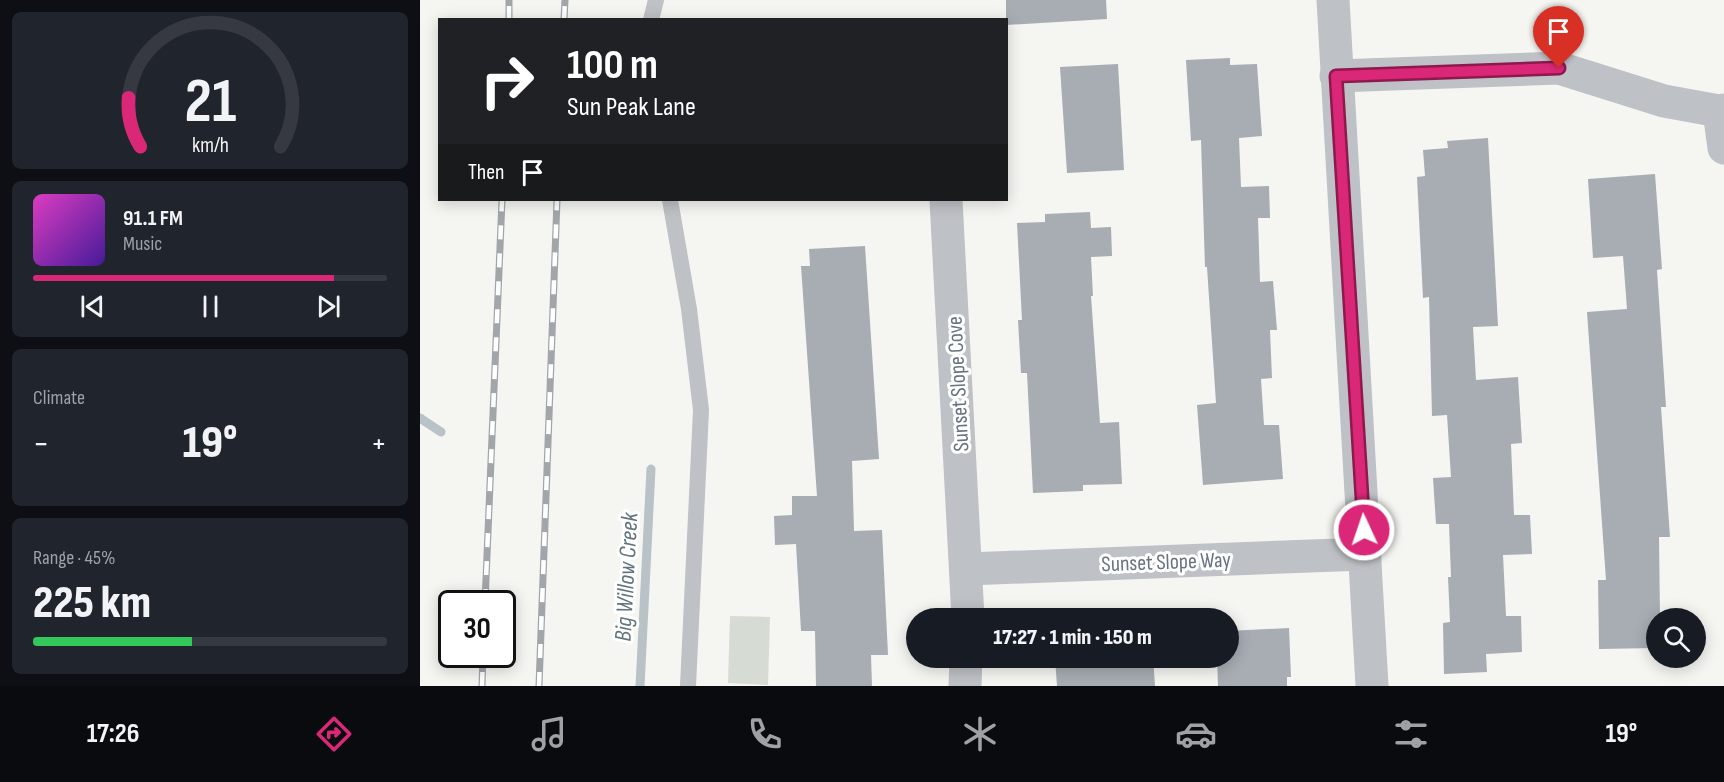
<!DOCTYPE html>
<meta charset="utf-8">
<style>
:root{--surface:#171b24;--page:#20242c;--text:#f1f3f6;--muted:#9ea1a6;--line:#363941;--accent:#db2777}
body{margin:0;font-family:"Sofia Sans Condensed",sans-serif;background:var(--page);color:var(--text);height:100vh;display:flex;flex-direction:column;font-size:22px;white-space:nowrap}
*{box-sizing:border-box;margin:0}
p{font-size:20px;color:var(--muted)}
.icon{flex:none;width:33px;height:33px;fill:none;stroke:currentColor;stroke-width:2;stroke-linecap:round;stroke-linejoin:round}
.map{position:relative;flex:1;overflow:hidden}
.side{display:flex;flex-direction:column;gap:12px;padding:12px;background:#0d0f14;width:420px}
.side>*{flex:none}
.banner{position:absolute;left:18px;top:18px;width:570px;height:183px;border-radius:0px;box-shadow:0 3px 15px #0003;background:#202124;color:#fff;overflow:hidden}
.controls{position:absolute;left:1226px;top:608px;display:grid;gap:12px}
.controls a{display:grid;place-items:center;width:60px;height:60px;border-radius:50%;background:var(--surface);box-shadow:0 3px 15px #0003;font-size:30px}
.speed{position:absolute;left:18px;top:590px;display:flex;gap:12px;font-size:30px;font-weight:700;text-align:center}
.speed>*{display:grid;place-content:center;width:78px;height:78px;border-radius:50%;background:var(--surface);box-shadow:0 3px 15px #0003;line-height:1}
.speed .limit{border:3px solid #111;border-radius:9px;background:#fff;color:#111}
.pin{position:absolute;display:grid;place-items:center;width:51px;height:51px;color:#fff;margin:-62px -26px;border-radius:50% 50% 50% 0;rotate:-45deg;box-shadow:0 0 6px #0007}
.pin .icon{rotate:45deg}
.me{position:absolute;width:66px;margin:-33px;rotate:357deg;stroke-linejoin:round;filter:drop-shadow(0 0 4px #0008)}
.turn{display:flex;align-items:center;gap:21px;height:126px;padding:0 30px;font-size:27px}
.turn .icon{width:78px;height:78px;stroke-width:2.5}
.turn b{display:block;font-size:42px;line-height:51px}
.then{display:flex;align-items:center;height:57px;padding:0 30px;background:#0003;gap:12px;font-size:22px}
.big{font-size:45px;font-weight:800;line-height:1.1}
.side .card{flex:1;display:flex;flex-direction:column;justify-content:center;gap:9px;min-width:0;padding:0 21px;border-radius:9px;background:var(--page)}
.side .dial{align-items:center;gap:0}
.dial svg{height:156px;overflow:visible;fill:none;stroke:var(--line);stroke-width:7;stroke-linecap:round;text-anchor:middle}
.dial text{fill:var(--text);stroke:none}
.song{display:flex;align-items:center;gap:18px}
.cover{width:72px;height:72px;border-radius:9px;background:linear-gradient(135deg,hsl(310 70% 55%),hsl(260 70% 35%))}
.played{height:6px;border-radius:3px;background:linear-gradient(90deg,var(--accent) 85%,var(--line) 85%)}
.keys{display:flex;justify-content:space-around;direction:ltr}
.heat{display:flex;justify-content:space-between;align-items:center;font-size:33px;direction:ltr}
.charge{height:9px;border-radius:4px;background:linear-gradient(90deg,#34c759 45%,var(--line) 0)}
.trip{position:absolute;left:486px;top:608px;width:333px;height:60px;border-radius:30px;background:var(--surface);box-shadow:0 3px 15px #0003;font-weight:800;line-height:60px;text-align:center}
.menu{display:flex;height:96px;justify-content:space-around;align-items:center;background:#090b0e;color:var(--muted)}
.menu .icon{width:42px;height:42px}
.menu .selected{color:var(--accent)}
.menu b{font-size:27px;color:var(--text)}
main{display:flex;flex:1;min-height:0}
.map>svg:first-child{display:block}
.green{fill:#d6dbd3}
.lines{fill:none;stroke-linecap:round;stroke-linejoin:round}
.stream{stroke:#b8c2c7;stroke-width:9}
.building{fill:#a7adb3}
.lane{stroke:#bec1c5;stroke-width:16}
.street{stroke:#bec1c5;stroke-width:33}
.rail-casing{stroke:#a2a6ab;stroke-width:7}
.rail{stroke:#fff;stroke-width:4.5;stroke-dasharray:14;stroke-linecap:butt}
.route-casing{stroke:#8e194d;stroke-width:15}
.route{stroke:#db2777;stroke-width:10}
.labels{text-anchor:middle;stroke-width:6;stroke-linejoin:round;paint-order:stroke}
.street-label{font-size:22px;fill:#667380;stroke:#fff}
.water-label{font-size:24px;font-style:italic;fill:#62747d;stroke:#fff}
</style>
<main>
<section class="side">
<div class="card dial"><svg viewBox="0 0 100 80">
<path d="M14 69A42 42 0 1 1 86 69"/>
<path d="M14 69A42 42 0 0 1 8 44" stroke="#db2777"/>
<text x="50" y="56" font-size="32" font-weight="700">21</text>
<text x="50" y="72" font-size="11">km/h</text>
</svg></div>
<div class="card">
<div class="song"><i class="cover"></i><div><b>91.1 FM</b><p>Music</p></div></div>
<div class="played"></div>
<div class="keys"><svg class="icon" aria-label="previous" viewBox="0 0 24 24"><path d="M18 5L8 12l10 7zM5 5v14"/></svg><svg class="icon" aria-label="pause" viewBox="0 0 24 24"><path d="M8 5v14M16 5v14"/></svg><svg class="icon" aria-label="next" viewBox="0 0 24 24"><path d="M6 5l10 7-10 7zM19 5v14"/></svg></div>
</div>
<div class="card"><p>Climate</p>
<div class="heat"><a>−</a><b class="big">19°</b><a>+</a></div>
</div>
<div class="card"><p>Range · 45%</p><b class="big">225 km</b><div class="charge"></div></div>
</section>
<div class="map">
<svg width="1304" height="686" viewBox="0 0 1304 686">
<rect width="100%" height="100%" fill="#f5f5f2"/>
<polygon class="green" points="310,616 350,617 348,685 308,683"/>
<g class="lines">
<g class="stream">
<polyline points="0,418 21,432"/>
<polyline points="220,686 231,469"/>
</g>
</g>
<g class="building">
<polygon points="586,0 686,0 687,19 586,25"/>
<polygon points="810,58 810,65 837,64 842,136 819,138 821,187 849,186 850,218 838,218 840,282 853,281 857,330 850,330 852,378 841,379 844,425 859,425 863,479 783,485 777,405 796,403 787,267 785,267 781,140 771,141 766,60"/>
<polygon points="698,64 704,170 647,173 640,67"/>
<polygon points="1068,138 1078,326 1053,327 1056,380 1098,377 1102,443 1091,444 1094,515 1110,515 1112,554 1083,555 1086,616 1101,616 1102,652 1066,654 1067,672 1024,674 1023,623 1030,622 1028,577 1031,577 1029,524 1016,524 1013,478 1031,477 1027,415 1012,416 1009,297 1003,298 997,177 1005,176 1003,150 1028,148 1027,141"/>
<polygon points="1235,174 1242,269 1237,270 1246,407 1241,407 1250,537 1239,537 1240,618 1236,618 1236,648 1179,649 1178,580 1186,580 1167,312 1207,309 1203,256 1173,258 1168,179"/>
<polygon points="670,212 671,228 691,227 692,256 671,257 673,296 671,296 680,423 699,422 702,484 663,485 663,491 613,493 607,373 601,373 598,320 602,320 597,223 625,222 625,214"/>
<polygon points="445,246 459,459 432,461 434,531 462,530 468,655 451,655 452,686 396,686 395,631 381,631 376,544 355,545 354,516 372,515 372,496 397,496 381,266 390,266 389,249"/>
<polygon points="869,628 871,677 867,677 867,686 798,686 797,657 808,657 808,631"/>
<polygon points="635,657 733,657 735,686 637,686"/>
</g>
<g class="lines">
<g class="lane">
<polyline points="231,20 236,0"/>
<polyline points="250,200 269,309 281,410 268,686"/>
</g>
<g class="street">
<polyline points="913,0 952,686"/>
<polyline points="916,76 1139,68 1244,101 1299,111 1304,110"/>
<polyline points="1299,111 1304,148"/>
<polyline points="526,200 548,618"/>
<polyline points="547,569 945,554"/>
<polyline points="545,686 546,657"/>
</g>
<g class="rail-casing">
<g id="rail">
<polyline points="89,20 89,0"/>
<polyline points="144,20 145,0"/>
<polyline points="65,603 82,200"/>
<polyline points="62,686 63,654"/>
<polyline points="119,686 137,200"/>
</g>
</g>
<use href="#rail" class="rail"/>
</g>
<g class="lines">
<g class="route-casing">
<polyline id="route" points="944,530 916,76 1139,68"/>
</g>
<use href="#route" class="route"/>
</g>
<g class="labels">
<g class="street-label">
<text transform="translate(537 384) rotate(-93)" y="8">Sunset Slope Cove</text>
<text transform="translate(746 561) rotate(-2)" y="8">Sunset Slope Way</text>
</g>
<g class="water-label">
<text transform="translate(206 577) rotate(-87)" y="8">Big Willow Creek</text>
</g>
</g>
</svg>
<div class="controls">
<a><svg class="icon" aria-label="search" viewBox="0 0 24 24"><circle cx="10" cy="10" r="6"/><path d="M15 15l6 6"/></svg></a>
</div>
<div class="speed"><div class="limit">30</div></div>
<div class="pin" style="left:1139px;top:68px;background:#d93025"><svg class="icon" aria-label="arrive" viewBox="0 0 24 24"><path d="M6 21V4h12l-3 4 3 4H6"/></svg></div>
<svg class="me" style="left:944px;top:530px" viewBox="-20 -20 40 40"><circle r="17" fill="#db2777" stroke="#fff" stroke-width="3"/><path d="M0-11L8 9 0 5-8 9z" fill="#fff"/></svg>
<div class="trip">17:27 · 1 min · 150 m</div>
<div class="banner">
<div class="turn"><svg class="icon" aria-label="right" viewBox="0 0 24 24"><path d="M7 20v-9h11M14 6l5 5-5 5"/></svg><div><b>100 m</b>Sun Peak Lane</div></div>
<div class="then">Then<svg class="icon" aria-label="arrive" viewBox="0 0 24 24"><path d="M6 21V4h12l-3 4 3 4H6"/></svg></div>
</div>
</div>
</main>
<nav class="menu">
<b>17:26</b>
<svg class="icon selected" aria-label="directions" viewBox="0 0 24 24"><path d="M12 3l9 9-9 9-9-9zM9 14v-3h6M13 9l2 2-2 2"/></svg>
<svg class="icon" aria-label="music" viewBox="0 0 24 24"><path d="M9 18V5l10-2v13"/><circle cx="6" cy="18" r="3"/><circle cx="16" cy="16" r="3"/></svg>
<svg class="icon" aria-label="phone" viewBox="0 0 24 24"><path d="M5 4h4l2 5-3 2q2 4 5 5l2-3 5 2v4C11 20 4 13 5 4z"/></svg>
<svg class="icon" aria-label="climate" viewBox="0 0 24 24"><path d="M12 3v18M4 7l16 10M4 17L20 7"/></svg>
<svg class="icon" aria-label="car" viewBox="0 0 24 24"><path d="M5 17H2v-5l4-1 3-4h7l3 4 3 1v5h-3M9 17h6M6 11h13"/><circle cx="7" cy="17" r="2"/><circle cx="17" cy="17" r="2"/></svg>
<svg class="icon" aria-label="filters" viewBox="0 0 24 24"><path d="M4 7h16M4 17h16"/><circle cx="9" cy="7" r="2"/><circle cx="15" cy="17" r="2"/></svg>
<b>19°</b>
</nav>
